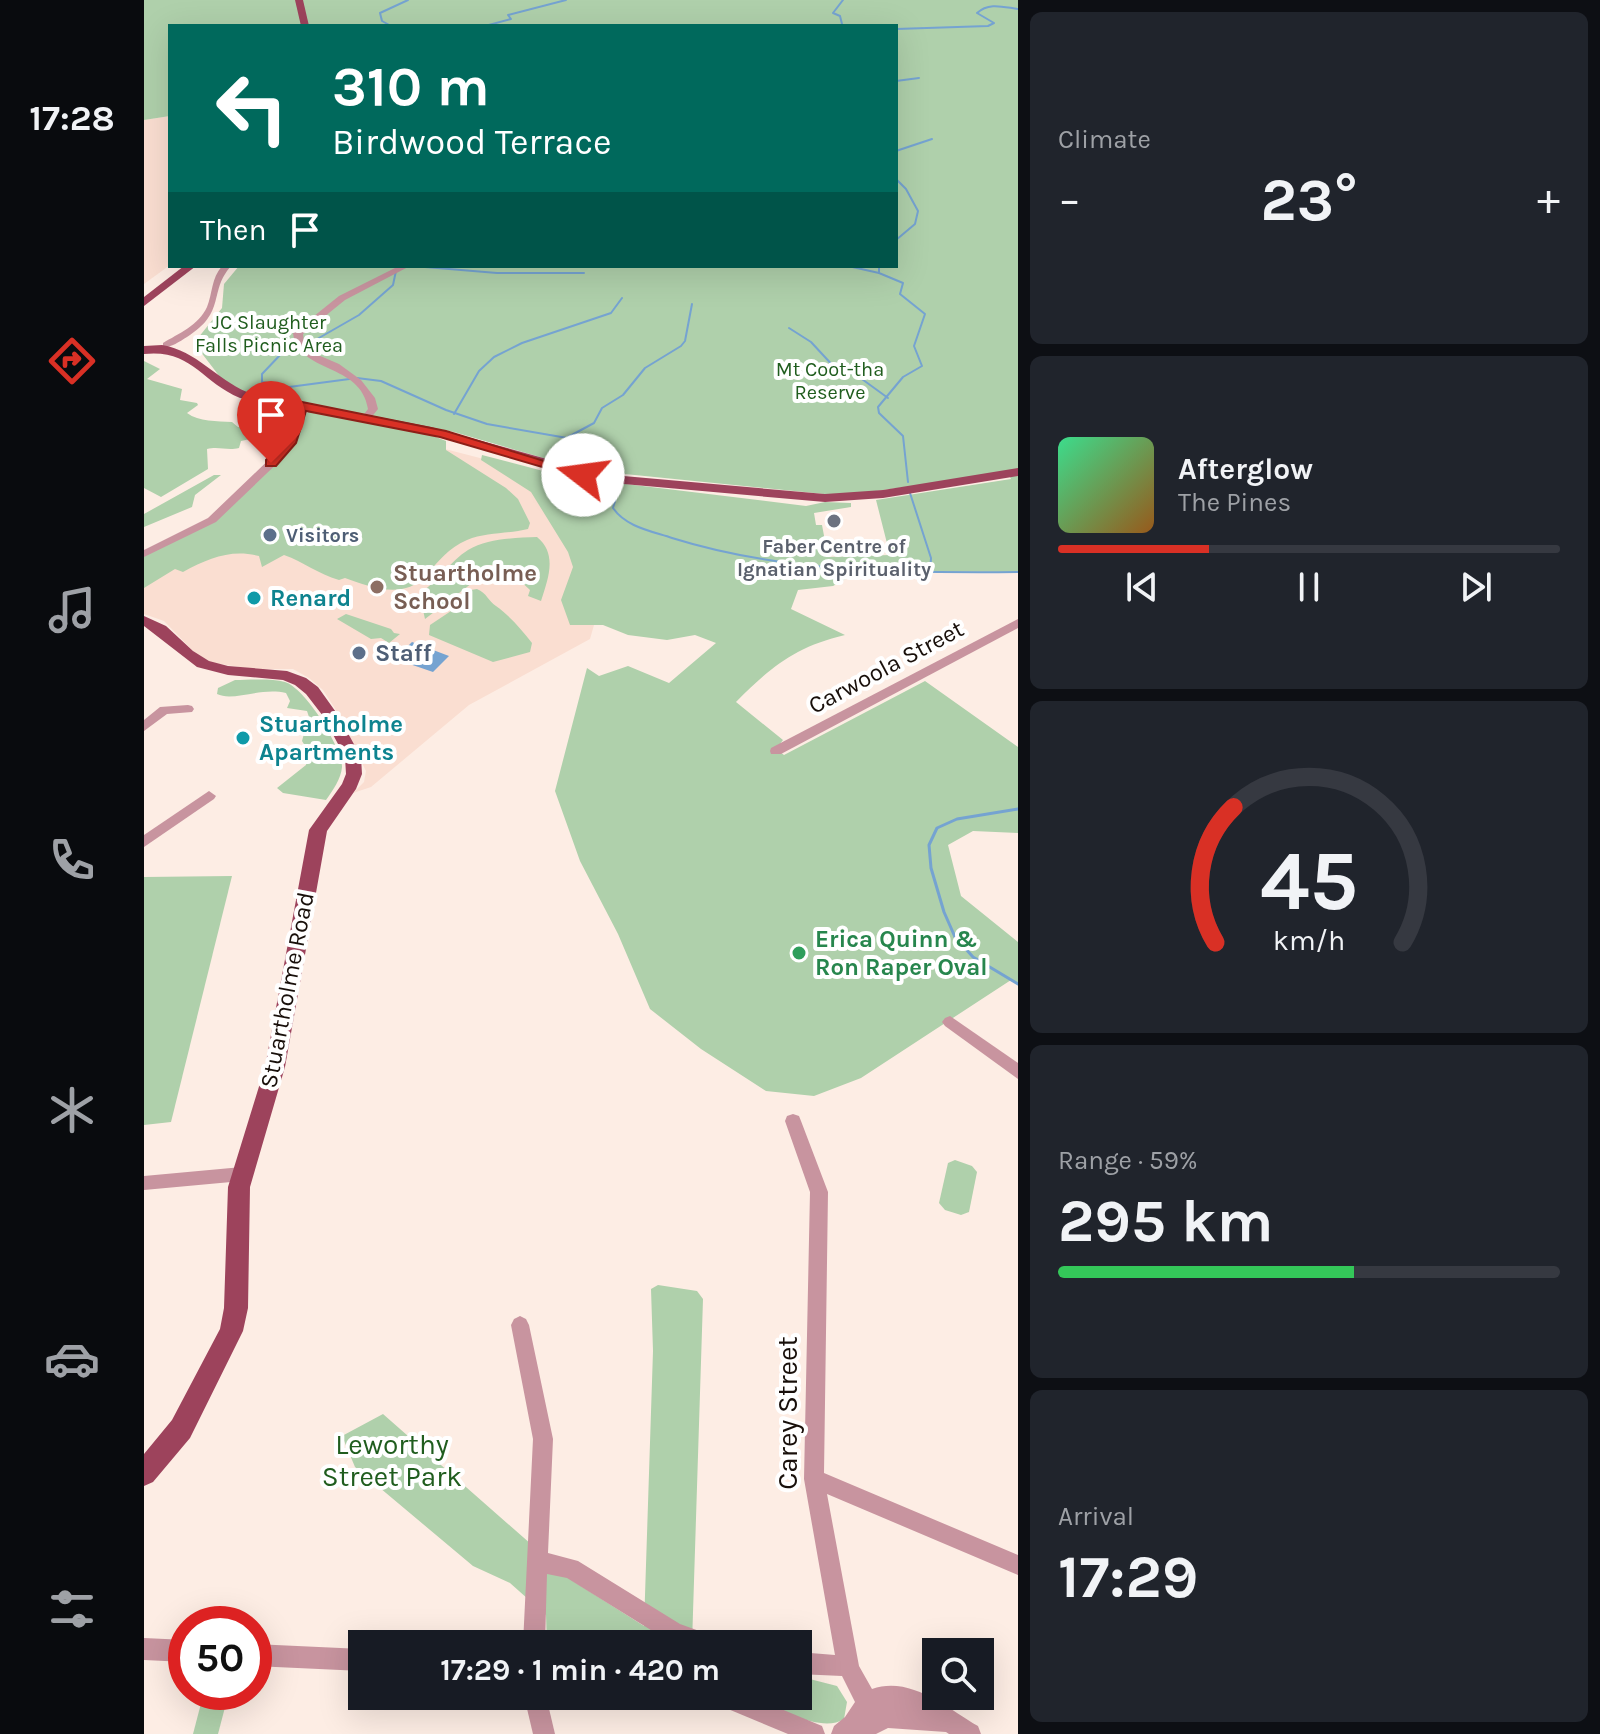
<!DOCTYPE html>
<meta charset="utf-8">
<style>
:root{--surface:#171b24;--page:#20242c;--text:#f1f3f6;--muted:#9ea1a6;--line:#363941;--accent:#d93025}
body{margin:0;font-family:Karla,sans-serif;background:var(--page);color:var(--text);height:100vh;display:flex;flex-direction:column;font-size:30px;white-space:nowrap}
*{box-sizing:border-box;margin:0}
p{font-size:26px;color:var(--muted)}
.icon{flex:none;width:44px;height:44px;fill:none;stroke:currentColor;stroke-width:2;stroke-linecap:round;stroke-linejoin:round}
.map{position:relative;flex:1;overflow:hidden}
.sheet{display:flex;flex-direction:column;gap:12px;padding:12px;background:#0d0f14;width:582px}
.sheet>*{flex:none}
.top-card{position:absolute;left:24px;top:24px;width:730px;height:244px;border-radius:0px;box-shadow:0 8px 32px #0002;background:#00695c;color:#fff;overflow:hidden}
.controls{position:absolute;left:778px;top:1638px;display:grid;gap:16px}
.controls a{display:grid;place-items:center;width:72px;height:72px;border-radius:0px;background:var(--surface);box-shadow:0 8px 32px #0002;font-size:40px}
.speed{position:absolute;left:24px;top:1606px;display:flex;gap:16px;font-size:40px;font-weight:700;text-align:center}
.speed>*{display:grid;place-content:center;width:104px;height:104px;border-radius:50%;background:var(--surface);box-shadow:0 8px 32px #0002;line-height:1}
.speed .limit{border:12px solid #d22;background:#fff;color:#111}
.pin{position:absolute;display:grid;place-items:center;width:68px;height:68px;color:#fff;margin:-82px -34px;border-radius:50% 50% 50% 0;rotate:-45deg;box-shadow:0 0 8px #0007}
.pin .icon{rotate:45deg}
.me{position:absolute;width:88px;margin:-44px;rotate:285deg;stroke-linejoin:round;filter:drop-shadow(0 0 6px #0008)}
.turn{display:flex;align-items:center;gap:28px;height:168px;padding:0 32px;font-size:36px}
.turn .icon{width:104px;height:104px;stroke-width:2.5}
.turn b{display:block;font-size:56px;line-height:68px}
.then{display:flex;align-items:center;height:76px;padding:0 32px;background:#0003;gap:16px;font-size:30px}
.big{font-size:60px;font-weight:700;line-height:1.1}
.sheet .tile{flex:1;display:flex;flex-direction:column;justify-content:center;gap:12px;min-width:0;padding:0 28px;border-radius:12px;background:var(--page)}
.sheet .dial{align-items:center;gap:0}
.dial svg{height:208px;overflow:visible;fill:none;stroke:var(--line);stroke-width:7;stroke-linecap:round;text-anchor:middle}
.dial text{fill:var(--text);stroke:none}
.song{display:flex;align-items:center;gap:24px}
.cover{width:96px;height:96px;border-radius:12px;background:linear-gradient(135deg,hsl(150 70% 55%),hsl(30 70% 35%))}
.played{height:8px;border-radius:4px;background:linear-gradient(90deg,var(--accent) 30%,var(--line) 30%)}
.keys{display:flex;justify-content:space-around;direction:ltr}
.heat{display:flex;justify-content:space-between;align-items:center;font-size:44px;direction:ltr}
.charge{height:12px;border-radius:6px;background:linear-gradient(90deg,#34c759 59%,var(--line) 0)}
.trip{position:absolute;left:204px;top:1630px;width:464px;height:80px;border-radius:0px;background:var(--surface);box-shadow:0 8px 32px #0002;font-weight:700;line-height:80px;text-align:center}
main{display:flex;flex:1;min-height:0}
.menu{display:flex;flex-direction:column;width:144px;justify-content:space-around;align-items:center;background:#090b0e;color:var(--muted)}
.menu .icon{width:56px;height:56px}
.menu .selected{color:var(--accent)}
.menu b{font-size:36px;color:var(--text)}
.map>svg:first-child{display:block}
.built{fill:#faded1}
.green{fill:#afd0ab}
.water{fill:#75a3d1}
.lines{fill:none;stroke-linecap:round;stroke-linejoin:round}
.stream-far1{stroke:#75a3d1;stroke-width:2}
.stream{stroke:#75a3d1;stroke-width:3}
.minor{fill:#c8949f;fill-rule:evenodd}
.major{fill:#9d435c;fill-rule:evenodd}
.route{fill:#d93025;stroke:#8d1f18;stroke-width:2}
.worship-dot{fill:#6b7280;stroke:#fff;stroke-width:3}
.service-dot{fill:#5c6f8a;stroke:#fff;stroke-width:3}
.education-dot{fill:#8d6e63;stroke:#fff;stroke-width:3}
.culture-dot{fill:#0f9aa8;stroke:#fff;stroke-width:3}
.leisure-dot{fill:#2e9e5b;stroke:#fff;stroke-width:3}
.labels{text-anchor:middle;stroke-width:8;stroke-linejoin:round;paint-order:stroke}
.far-park-label{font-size:20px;fill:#205d1e;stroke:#fff}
.far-service-label{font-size:20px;font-weight:bold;fill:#4e5e75;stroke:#fff;text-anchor:start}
.far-worship-label{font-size:20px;font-weight:bold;fill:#5b616d;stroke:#fff}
.education-label{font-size:24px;font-weight:bold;fill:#785e54;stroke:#fff;text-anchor:start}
.culture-label{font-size:24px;font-weight:bold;fill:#0d838f;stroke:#fff;text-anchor:start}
.service-label{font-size:24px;font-weight:bold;fill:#4e5e75;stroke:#fff;text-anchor:start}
.street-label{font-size:24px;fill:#180f0a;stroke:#fff}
.leisure-label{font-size:24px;font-weight:bold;fill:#27864d;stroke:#fff;text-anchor:start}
.near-street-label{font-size:28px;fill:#180f0a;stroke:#fff}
.near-park-label{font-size:28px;fill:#205d1e;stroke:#fff}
</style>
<main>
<nav class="menu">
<b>17:28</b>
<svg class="icon selected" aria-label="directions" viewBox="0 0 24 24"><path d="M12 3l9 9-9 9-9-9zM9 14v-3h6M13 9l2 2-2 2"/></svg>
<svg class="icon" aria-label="music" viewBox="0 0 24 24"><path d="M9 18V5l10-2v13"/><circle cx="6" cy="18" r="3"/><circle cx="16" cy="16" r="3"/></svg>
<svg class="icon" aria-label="phone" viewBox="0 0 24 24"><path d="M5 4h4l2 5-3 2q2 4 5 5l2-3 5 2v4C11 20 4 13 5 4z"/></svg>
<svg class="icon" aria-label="climate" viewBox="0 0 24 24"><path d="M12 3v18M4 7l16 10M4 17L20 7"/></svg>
<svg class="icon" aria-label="car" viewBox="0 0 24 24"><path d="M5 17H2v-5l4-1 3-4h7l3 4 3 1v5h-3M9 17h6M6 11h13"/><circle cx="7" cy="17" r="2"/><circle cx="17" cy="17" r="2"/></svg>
<svg class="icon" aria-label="filters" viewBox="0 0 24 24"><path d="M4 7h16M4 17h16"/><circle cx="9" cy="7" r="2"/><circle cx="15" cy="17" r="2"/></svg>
</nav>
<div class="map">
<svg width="874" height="1734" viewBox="0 0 874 1734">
<rect width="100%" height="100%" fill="#fdede4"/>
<g class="built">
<polygon points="26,116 26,265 0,284 0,120"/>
<polygon points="165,414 456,489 452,618 446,639 325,705 227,787 209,793 220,782 222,771 190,707 179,690 165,678 149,669 110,669 69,663 52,654 20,621 0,614 0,559 100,498"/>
</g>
<g class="green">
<path d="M0,0H874V572L707,571L709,575L689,586L654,590L647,609L701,635C651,647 628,666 592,702L639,740L632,749L640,755L781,681L874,747V833L829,831L804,845L817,896L874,942V983L867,980L717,1078L670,1096L622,1091L557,1049L506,1009L474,934L436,861L411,791L443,668L455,676L484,666L525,683L572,643L551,635L523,640L484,635L459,625H426L417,600L429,567L424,552L387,492L337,460L338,455L445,483L482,484L662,506L681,502L707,503V507L670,513L672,525H678L684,557L746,555L732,500L867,479L864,473L710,494H680L441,470L310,432L97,391L79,381L50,343L78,308L80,284L95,266H752V26H26V116L0,120Z"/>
<path d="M0,361L16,369L3,379L38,389L36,400L53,403L54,405L43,413C55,422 73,421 88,422L94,427C108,429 121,421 135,425V439L128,443L111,438L97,441L95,448C83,451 75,446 63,449L64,469L59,472L17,497L0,488Z"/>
<path d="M167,410L287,435L302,441V450L362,488L374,499L386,523L384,529C364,534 342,532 323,540C304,548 295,561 281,576C260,600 226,587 201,578L195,580C174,574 160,562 140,555L118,567L115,556C87,549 65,558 39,572L31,569L0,588V554L68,520L148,443L156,418Z"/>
<polygon points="70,475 77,475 51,495 48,507 0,527 0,514"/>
<path d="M393,537C414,554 404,579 397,601L384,596L386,590L373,578L354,576L349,565H342L336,577L281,619L279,610L294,600L277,592C295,581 306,561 324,550C344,538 371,538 393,537Z"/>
<path d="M333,589C343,593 344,601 352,606C367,617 377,629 388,643L386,652L349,662L285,635L286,625L313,607L327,590Z"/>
<polygon points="202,614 247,629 250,633 256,634 245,643 237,638 227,639 193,619"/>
<path d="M91,680C107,680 126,678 141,682C161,688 198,747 198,767C197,779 189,790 182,800L139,793L133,788L162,765L165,752L158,741L162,726L167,723L163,711L143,708L146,701L142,693C116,687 89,702 73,694L74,688Z"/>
<polygon points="88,876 27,1122 0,1125 0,877"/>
<polygon points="811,1160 828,1166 833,1172 825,1212 817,1215 801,1210 795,1203 804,1163"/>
<polygon points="514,1285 553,1291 559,1299 548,1644 403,1644 402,1615 366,1583 329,1566 211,1467 198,1436 239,1414 429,1581 500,1626 509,1351 507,1289"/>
<path d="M654,1676L693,1686L703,1702L700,1719C677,1734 631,1707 607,1696H654Z"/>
<polygon points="60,1692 85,1692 74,1734 49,1734"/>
</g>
<polygon class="water" points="268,642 305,656 289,672 251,659"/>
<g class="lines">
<g class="stream-far1">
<polyline points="698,24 696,16 689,13 699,0"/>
<polyline points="247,26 238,21 236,13 264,0"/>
<polyline points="341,26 367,19 364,15 422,0"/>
<polyline points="684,26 711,26"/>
<path d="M752,29L844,26L850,23L833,13C845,2 859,7 874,9"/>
<polyline points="752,81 775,78"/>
<polyline points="752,151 788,139"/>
<polyline points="752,179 762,189 774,211 771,224 752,240"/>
<path d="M253,266L249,285L215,315L161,346L138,353L118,374V382L145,387L213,378L237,381L302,410L343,424L429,439L457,452L473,467L476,484L469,508C482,527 507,531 528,538C640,573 758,573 874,572"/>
<polyline points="269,266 353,273 440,273"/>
<polyline points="704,266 735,273"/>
<polyline points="735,266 735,273 759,283 756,294 781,314 770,346 778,366 759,377 734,407 735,413 759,436 764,482"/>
<polyline points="645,328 667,342 692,369 711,374 744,398"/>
<polyline points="310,414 335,371 350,357 378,343 467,313 478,298"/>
<polyline points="424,437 450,423 458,408 479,395 501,368 537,346 541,341 548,304"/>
<polyline points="766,493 787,558 786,573"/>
</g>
<polyline class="stream" points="874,809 813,819 793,828 785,845 787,868 800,912 811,937 829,957 874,984"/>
<g class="minor">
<path d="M78,266H87C64,292 83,312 43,337C35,342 28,347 19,347V343C34,334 55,325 63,307C69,292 67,279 78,266Z"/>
<path d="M255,266H266L201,300L159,334L160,342L167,352L195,364L217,380L231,398L234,409L226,419L223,420L218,417L224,409C217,362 154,374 149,333L195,296Z"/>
<polygon points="109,395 115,395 148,419 155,404 163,406 155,431 144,453 72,522 0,557 0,550 64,518 136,449 144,430 140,423 109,399"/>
<polygon points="874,619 874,628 637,754 627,754 626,751 627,748"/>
<polygon points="44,705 48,706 50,709 48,712 23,714 0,731 0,720 16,707"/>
<polygon points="65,791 72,796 70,799 0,847 0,835"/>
<polygon points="806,1016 874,1063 874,1079 801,1026 798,1022 801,1018"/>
<path d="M649,1114L655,1116L657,1121L684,1192L680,1473L874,1555V1575L683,1494L715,1666L728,1689C766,1675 803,1708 834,1726L837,1734H805L802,1732L744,1728L732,1734H687L690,1726L701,1717L711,1702L698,1676L654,1674V1652L691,1655L660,1479L666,1192L641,1121L643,1116Z"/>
<polygon points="98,1167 104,1169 106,1174 104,1179 98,1181 0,1190 0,1176"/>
<polygon points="376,1316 382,1319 385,1325 409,1439 404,1553 434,1561 536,1624 569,1636 572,1644 531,1644 523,1640 423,1578 403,1574 401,1644 379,1644 389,1439 367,1325 370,1319"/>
<polygon points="0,1638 42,1640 42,1662 0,1660"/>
<polygon points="110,1644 218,1649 218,1671 110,1666"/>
<polygon points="380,1696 402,1696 411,1734 389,1734"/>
<polygon points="569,1696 606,1696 678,1726 681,1734 644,1734 572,1704"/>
</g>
<g class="major">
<polygon points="151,0 159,0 165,26 157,26"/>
<polygon points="40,266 52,266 0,306 0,297"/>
<path d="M18,345C53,351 72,379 103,392L287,427L457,474L681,494L739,490L874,468V476L739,498L681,502L457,482L285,434L96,398C56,381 48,349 0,354V346Z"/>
<polygon points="0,616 22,626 49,651 65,661 84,666 143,671 162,678 174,687 194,715 217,757 218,774 212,789 183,831 141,1067 106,1187 104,1308 99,1331 46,1438 9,1482 0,1486 0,1454 28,1420 76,1329 80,1308 84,1187 121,1067 165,830 198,784 202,774 201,757 179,716 162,694 151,685 139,680 84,675 53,667 0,626"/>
</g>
</g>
<polygon class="route" points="158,402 302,431 446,475 439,479 296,437 162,411 152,443 132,466 122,466 122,460 139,442 145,420 154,403"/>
<circle class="worship-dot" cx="690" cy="521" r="8"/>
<g class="service-dot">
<circle cx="126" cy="535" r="8"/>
<circle cx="215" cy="653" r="8"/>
</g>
<circle class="education-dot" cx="233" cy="587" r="8"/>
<g class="culture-dot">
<circle cx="110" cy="598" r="8"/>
<circle cx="99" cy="738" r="8"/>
</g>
<circle class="leisure-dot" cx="655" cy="953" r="8"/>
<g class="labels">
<g class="far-park-label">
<text x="125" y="329">JC Slaughter<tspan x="125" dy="23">Falls Picnic Area</tspan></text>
<text x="686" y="376">Mt Coot-tha<tspan x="686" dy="23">Reserve</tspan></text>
</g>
<g class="far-service-label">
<text x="142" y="542">Visitors</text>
</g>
<g class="far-worship-label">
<text x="690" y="553">Faber Centre of<tspan x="690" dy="23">Ignatian Spirituality</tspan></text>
</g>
<g class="education-label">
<text x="249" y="581">Stuartholme<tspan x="249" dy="28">School</tspan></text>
</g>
<g class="culture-label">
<text x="126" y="606">Renard</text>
<text x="115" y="732">Stuartholme<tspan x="115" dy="28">Apartments</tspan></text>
</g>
<g class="service-label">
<text x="231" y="661">Staff</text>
</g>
<g class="street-label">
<text transform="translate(742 667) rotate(-28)" y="8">Carwoola Street</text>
<text transform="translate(143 990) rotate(-79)" y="8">Stuartholme Road</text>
</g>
<g class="leisure-label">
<text x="671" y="947">Erica Quinn &amp;<tspan x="671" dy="28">Ron Raper Oval</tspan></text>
</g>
<g class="near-street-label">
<text transform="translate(643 1413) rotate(-90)" y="10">Carey Street</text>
</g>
<g class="near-park-label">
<text x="248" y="1454">Leworthy<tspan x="248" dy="32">Street Park</tspan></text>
</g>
</g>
</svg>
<div class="controls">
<a><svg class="icon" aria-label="search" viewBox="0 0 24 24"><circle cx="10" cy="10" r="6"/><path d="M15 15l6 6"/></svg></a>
</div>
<div class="speed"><div class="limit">50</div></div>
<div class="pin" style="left:127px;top:463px;background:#d93025"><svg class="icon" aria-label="arrive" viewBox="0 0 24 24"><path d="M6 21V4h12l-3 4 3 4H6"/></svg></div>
<svg class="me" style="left:439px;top:475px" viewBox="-20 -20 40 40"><circle r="19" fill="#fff"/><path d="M0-13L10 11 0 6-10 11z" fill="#d93025"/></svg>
<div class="trip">17:29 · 1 min · 420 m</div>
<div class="top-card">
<div class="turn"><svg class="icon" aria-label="left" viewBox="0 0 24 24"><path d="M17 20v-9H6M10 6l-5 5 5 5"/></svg><div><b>310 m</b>Birdwood Terrace</div></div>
<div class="then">Then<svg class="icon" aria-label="arrive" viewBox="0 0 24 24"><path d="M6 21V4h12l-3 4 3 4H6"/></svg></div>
</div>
</div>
<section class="sheet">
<div class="tile"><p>Climate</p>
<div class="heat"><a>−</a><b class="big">23°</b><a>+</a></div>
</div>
<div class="tile">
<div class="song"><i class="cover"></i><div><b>Afterglow</b><p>The Pines</p></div></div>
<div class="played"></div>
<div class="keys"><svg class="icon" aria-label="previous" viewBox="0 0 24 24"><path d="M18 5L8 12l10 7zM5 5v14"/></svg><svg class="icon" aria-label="pause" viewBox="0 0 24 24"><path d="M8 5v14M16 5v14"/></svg><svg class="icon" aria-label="next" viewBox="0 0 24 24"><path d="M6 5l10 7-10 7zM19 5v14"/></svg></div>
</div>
<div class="tile dial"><svg viewBox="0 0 100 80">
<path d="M14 69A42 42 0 1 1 86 69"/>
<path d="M14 69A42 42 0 0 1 21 17" stroke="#d93025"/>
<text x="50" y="56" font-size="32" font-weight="700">45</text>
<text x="50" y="72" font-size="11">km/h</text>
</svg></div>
<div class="tile"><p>Range · 59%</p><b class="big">295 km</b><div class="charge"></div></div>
<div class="tile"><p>Arrival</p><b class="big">17:29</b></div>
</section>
</main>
